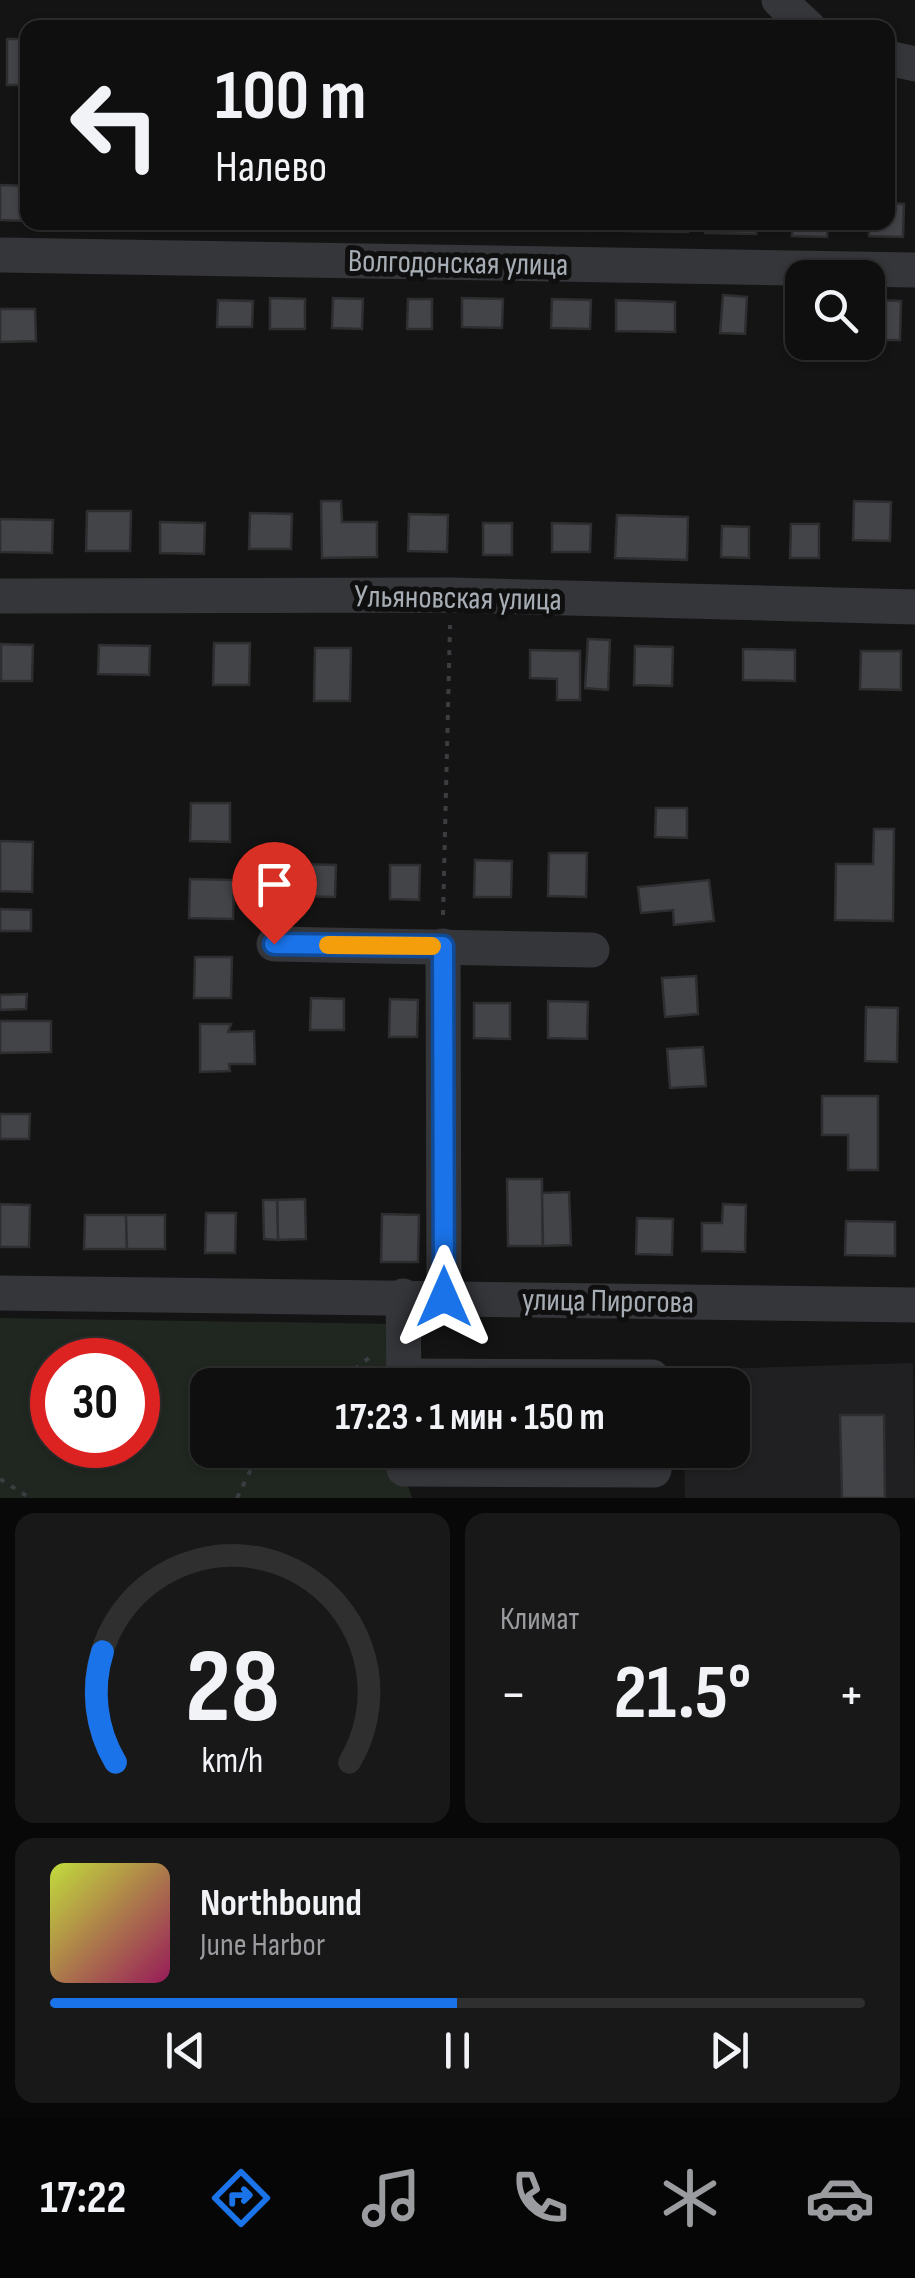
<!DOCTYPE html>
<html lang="ru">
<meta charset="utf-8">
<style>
:root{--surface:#0f0f10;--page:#181819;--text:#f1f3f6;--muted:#9b9c9f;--line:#2f2f30;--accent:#1a73e8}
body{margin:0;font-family:"Sofia Sans Condensed",sans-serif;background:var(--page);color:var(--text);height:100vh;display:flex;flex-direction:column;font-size:38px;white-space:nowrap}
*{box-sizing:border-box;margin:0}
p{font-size:32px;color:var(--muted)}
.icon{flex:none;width:55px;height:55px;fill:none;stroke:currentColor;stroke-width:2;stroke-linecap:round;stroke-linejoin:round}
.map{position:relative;height:1498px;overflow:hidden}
.details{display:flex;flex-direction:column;gap:15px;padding:15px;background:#080809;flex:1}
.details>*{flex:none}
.hud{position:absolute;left:20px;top:20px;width:875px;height:210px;border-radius:20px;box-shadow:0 2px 8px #0004,0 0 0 2px var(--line);background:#0f0f10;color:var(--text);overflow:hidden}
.controls{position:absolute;left:785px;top:260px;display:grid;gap:20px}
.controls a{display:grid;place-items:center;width:100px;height:100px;border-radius:20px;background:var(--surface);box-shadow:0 2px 8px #0004,0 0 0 2px var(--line);font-size:50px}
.speed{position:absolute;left:30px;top:1338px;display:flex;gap:20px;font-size:50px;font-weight:700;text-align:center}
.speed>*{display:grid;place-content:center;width:130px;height:130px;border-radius:50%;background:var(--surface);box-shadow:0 2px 8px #0004,0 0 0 2px var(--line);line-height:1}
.speed .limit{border:15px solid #d22;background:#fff;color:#111}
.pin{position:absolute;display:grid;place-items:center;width:85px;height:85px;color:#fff;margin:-102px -42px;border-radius:50% 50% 50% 0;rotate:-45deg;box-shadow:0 0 10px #0007}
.pin .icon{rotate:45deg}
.me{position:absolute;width:110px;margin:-55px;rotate:0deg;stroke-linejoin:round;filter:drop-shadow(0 0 8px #0008)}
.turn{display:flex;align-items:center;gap:35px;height:210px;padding:0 30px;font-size:45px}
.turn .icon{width:130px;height:130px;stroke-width:2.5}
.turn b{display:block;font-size:70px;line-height:85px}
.big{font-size:75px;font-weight:700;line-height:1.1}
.details .tile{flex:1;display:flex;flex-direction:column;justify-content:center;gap:15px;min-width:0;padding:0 35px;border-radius:20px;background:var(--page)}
.details .dial{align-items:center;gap:0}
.dial svg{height:260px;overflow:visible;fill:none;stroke:var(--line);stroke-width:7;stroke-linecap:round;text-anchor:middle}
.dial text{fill:var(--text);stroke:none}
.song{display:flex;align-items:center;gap:30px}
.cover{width:120px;height:120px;border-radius:15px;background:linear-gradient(135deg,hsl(70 70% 55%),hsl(330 70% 35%))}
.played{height:10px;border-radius:5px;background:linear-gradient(90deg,var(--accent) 50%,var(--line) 50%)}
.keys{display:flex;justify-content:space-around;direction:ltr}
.heat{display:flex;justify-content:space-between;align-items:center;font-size:55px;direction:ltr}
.details .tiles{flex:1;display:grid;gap:15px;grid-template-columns:1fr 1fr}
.tile:last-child{grid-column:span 2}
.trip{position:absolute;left:190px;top:1368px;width:560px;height:100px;border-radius:20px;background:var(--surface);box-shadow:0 2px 8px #0004,0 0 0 2px var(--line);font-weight:700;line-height:100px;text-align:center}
.dock{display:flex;height:160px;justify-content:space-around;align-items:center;background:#060606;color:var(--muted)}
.dock .icon{width:70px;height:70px}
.dock .selected{color:var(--accent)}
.dock b{font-size:45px;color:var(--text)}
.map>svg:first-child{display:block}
.built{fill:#202022}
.green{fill:#202720;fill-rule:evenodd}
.building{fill:#434448;stroke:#2e2e31;stroke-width:2.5}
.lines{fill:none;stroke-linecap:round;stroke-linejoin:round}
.path{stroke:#3b3d40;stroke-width:4;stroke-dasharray:5 8;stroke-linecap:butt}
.minor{stroke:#35363a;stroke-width:35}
.route-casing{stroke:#114b97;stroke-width:25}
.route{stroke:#1a73e8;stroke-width:18}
.slow{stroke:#f59e0b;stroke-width:18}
.labels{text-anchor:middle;stroke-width:10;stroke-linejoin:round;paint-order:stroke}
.street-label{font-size:32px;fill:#a7adb4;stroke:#0f0f10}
</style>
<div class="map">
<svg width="915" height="1498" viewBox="0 0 915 1498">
<rect width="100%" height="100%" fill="#141415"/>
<polygon class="built" points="913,1363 915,1498 685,1498 684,1450 732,1450 732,1385 682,1385 682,1370"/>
<path class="green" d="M0,1318L396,1324L395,1385H208V1450H396L412,1498H0ZM52,1360H138V1445H52Z"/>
<g class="building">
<rect x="7" y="39" width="21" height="46"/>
<polygon points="0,185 28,186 28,221 0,220"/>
<polygon points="888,203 904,204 903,237 869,236 869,222 888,222"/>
<polygon points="467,222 506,222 506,229 467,228"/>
<polygon points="576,222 600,222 601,228 586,231 584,224"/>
<polygon points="626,222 688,222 688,232 626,231"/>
<polygon points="705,222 756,222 756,234 705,233"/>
<polygon points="793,222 828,222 827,237 792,236"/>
<polygon points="723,295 747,297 745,334 720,333"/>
<polygon points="270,298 305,299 305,329 270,329"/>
<polygon points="333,298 363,299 362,329 332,328"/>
<polygon points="462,298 503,299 502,328 462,327"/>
<polygon points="408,299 432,299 432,329 407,329"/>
<polygon points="552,299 591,300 590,329 551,328"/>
<polygon points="218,300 253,301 252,327 217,327"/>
<polygon points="616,300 675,302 675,332 616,331"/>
<polygon points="868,300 901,301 900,340 868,340"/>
<rect x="791" y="303" width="11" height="27"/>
<polygon points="0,309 35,309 36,341 0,342"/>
<polygon points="321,501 341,501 342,522 377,522 377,557 322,558"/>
<polygon points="854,501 891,502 890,541 853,540"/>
<polygon points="87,511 131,511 130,551 86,551"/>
<polygon points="250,513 292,514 291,549 249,549"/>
<polygon points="409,514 448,515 447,552 408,551"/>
<polygon points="617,515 688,517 687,560 615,558"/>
<polygon points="0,519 53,520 52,553 0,552"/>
<polygon points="160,522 205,523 204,554 160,553"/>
<rect x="483" y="523" width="29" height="32"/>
<polygon points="552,523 591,524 590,552 552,552"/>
<polygon points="791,524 819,524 819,558 790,558"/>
<polygon points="722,526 749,527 749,558 721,557"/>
<polygon points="588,639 610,640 608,690 585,688"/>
<polygon points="214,643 250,643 249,685 213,685"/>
<polygon points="1,644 33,645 32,681 1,681"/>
<polygon points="99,645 150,646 149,675 98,674"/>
<polygon points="635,646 673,647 672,686 634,685"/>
<polygon points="315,648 351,648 350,701 314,701"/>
<polygon points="743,649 795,650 795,681 743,680"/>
<polygon points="530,650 580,651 580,700 557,700 557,679 530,678"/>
<polygon points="861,651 901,651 901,690 860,689"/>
<polygon points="191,803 230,803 230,842 190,841"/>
<polygon points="656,808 687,808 687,838 655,837"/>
<polygon points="874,829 894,829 893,921 835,920 836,864 873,864"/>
<polygon points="0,841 33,842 32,892 0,891"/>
<polygon points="549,853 587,853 586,897 548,896"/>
<polygon points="475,860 512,861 511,897 474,897"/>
<polygon points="295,864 336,865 335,897 295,896"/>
<polygon points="390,865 420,865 419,900 390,899"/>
<polygon points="190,879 234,880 233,919 189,918"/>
<polygon points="709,880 714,921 674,925 673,910 641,913 638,887"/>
<polygon points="0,909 31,910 31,931 0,931"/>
<polygon points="195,957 232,957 231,998 194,998"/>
<polygon points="696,976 698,1014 665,1017 662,978"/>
<polygon points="27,994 26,1009 0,1010 0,995"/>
<polygon points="311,998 344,999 344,1030 310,1030"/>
<polygon points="390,999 418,1000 417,1037 389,1037"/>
<polygon points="548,1001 588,1002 587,1039 548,1038"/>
<polygon points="474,1003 510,1003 510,1039 474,1038"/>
<polygon points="866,1007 898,1008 897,1062 865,1061"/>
<polygon points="0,1021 51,1021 51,1052 0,1053"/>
<polygon points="200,1024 231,1024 228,1032 254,1031 255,1064 229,1064 230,1071 200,1072"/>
<polygon points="703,1047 706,1086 670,1088 667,1049"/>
<polygon points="822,1096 878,1096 878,1170 848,1170 848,1135 822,1135"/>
<polygon points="0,1114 30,1114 29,1139 0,1139"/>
<polygon points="507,1179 542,1179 543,1246 508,1246"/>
<polygon points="569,1192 571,1245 543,1246 542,1193"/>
<polygon points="305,1199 306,1239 278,1240 277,1200"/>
<polygon points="263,1200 277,1200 278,1240 264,1239"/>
<polygon points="0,1204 30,1205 29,1247 0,1247"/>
<polygon points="723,1204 746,1205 745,1252 702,1251 702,1223 722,1223"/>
<polygon points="206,1213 236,1213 235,1253 205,1253"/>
<polygon points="382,1214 419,1215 418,1262 381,1262"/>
<polygon points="85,1215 126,1215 127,1249 84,1249"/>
<polygon points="126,1215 165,1215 165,1249 127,1249"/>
<polygon points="637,1218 673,1219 672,1255 636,1254"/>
<polygon points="846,1221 895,1222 895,1256 845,1255"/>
<polygon points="840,1415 884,1415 885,1498 842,1498"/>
</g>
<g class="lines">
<g class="path">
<polyline points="443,915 450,625"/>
<polyline points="334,1385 374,1354"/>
<polyline points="0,1479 30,1498"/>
<polyline points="237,1498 260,1450"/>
</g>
<g class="minor">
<polyline points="779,0 809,28"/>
<polyline points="888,58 915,64"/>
<polyline points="0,255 915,270"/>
<polyline points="0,596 451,595 915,607"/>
<polyline points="274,944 592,950"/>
<polyline points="443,946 444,1297"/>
<polyline points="0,1293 915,1305"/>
<polyline points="403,1296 404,1385"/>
<polyline points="404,1376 652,1377 652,1385"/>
<polyline points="404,1469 654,1470 654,1450"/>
</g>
</g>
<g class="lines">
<g class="route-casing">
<polyline id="route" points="274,944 443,946 444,1297"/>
</g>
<use href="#route" class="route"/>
<polyline class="slow" points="328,945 432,946"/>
</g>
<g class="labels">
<g class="street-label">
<text transform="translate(458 262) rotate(1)" y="11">Волгодонская улица</text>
<text transform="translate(458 597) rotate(1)" y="11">Ульяновская улица</text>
<text transform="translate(608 1300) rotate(1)" y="11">улица Пирогова</text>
</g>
</g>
</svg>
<div class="controls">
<a><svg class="icon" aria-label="search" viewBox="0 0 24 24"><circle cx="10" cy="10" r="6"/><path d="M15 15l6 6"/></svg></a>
</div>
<div class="speed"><div class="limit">30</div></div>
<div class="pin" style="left:274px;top:944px;background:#d93025"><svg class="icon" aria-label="arrive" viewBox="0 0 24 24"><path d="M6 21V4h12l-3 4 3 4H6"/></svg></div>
<svg class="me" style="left:444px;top:1297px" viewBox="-20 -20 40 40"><path d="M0-17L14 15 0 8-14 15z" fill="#1a73e8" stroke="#fff" stroke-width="4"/></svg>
<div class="trip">17:23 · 1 мин · 150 m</div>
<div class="hud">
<div class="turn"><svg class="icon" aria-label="left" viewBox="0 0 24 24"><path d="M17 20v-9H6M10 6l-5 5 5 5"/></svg><div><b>100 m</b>Налево</div></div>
</div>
</div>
<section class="details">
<div class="tiles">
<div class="tile dial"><svg viewBox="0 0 100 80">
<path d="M14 69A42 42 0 1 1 86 69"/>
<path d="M14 69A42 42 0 0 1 10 35" stroke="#1a73e8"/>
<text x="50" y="56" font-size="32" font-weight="700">28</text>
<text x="50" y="72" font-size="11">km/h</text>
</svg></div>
<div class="tile"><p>Климат</p>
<div class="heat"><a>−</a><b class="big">21.5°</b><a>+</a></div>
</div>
<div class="tile">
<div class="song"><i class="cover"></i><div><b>Northbound</b><p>June Harbor</p></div></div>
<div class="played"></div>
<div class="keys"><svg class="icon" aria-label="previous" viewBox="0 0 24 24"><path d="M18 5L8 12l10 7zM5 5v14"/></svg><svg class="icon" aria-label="pause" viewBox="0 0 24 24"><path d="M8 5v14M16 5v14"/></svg><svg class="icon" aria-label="next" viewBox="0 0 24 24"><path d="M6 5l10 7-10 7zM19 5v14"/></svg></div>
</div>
</div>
</section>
<nav class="dock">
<b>17:22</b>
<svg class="icon selected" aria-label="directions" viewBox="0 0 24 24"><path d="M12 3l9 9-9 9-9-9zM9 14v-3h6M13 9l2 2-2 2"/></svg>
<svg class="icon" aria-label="music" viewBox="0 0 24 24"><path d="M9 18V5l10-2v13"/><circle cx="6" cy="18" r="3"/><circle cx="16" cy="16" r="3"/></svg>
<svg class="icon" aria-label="phone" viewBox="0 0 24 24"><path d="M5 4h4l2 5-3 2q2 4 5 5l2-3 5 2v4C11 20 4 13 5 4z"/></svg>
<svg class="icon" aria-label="climate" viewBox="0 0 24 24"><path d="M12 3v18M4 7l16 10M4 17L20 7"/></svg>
<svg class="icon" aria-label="car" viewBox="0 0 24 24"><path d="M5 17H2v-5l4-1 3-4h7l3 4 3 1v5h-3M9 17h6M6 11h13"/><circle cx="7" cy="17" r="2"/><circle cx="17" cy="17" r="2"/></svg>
</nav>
